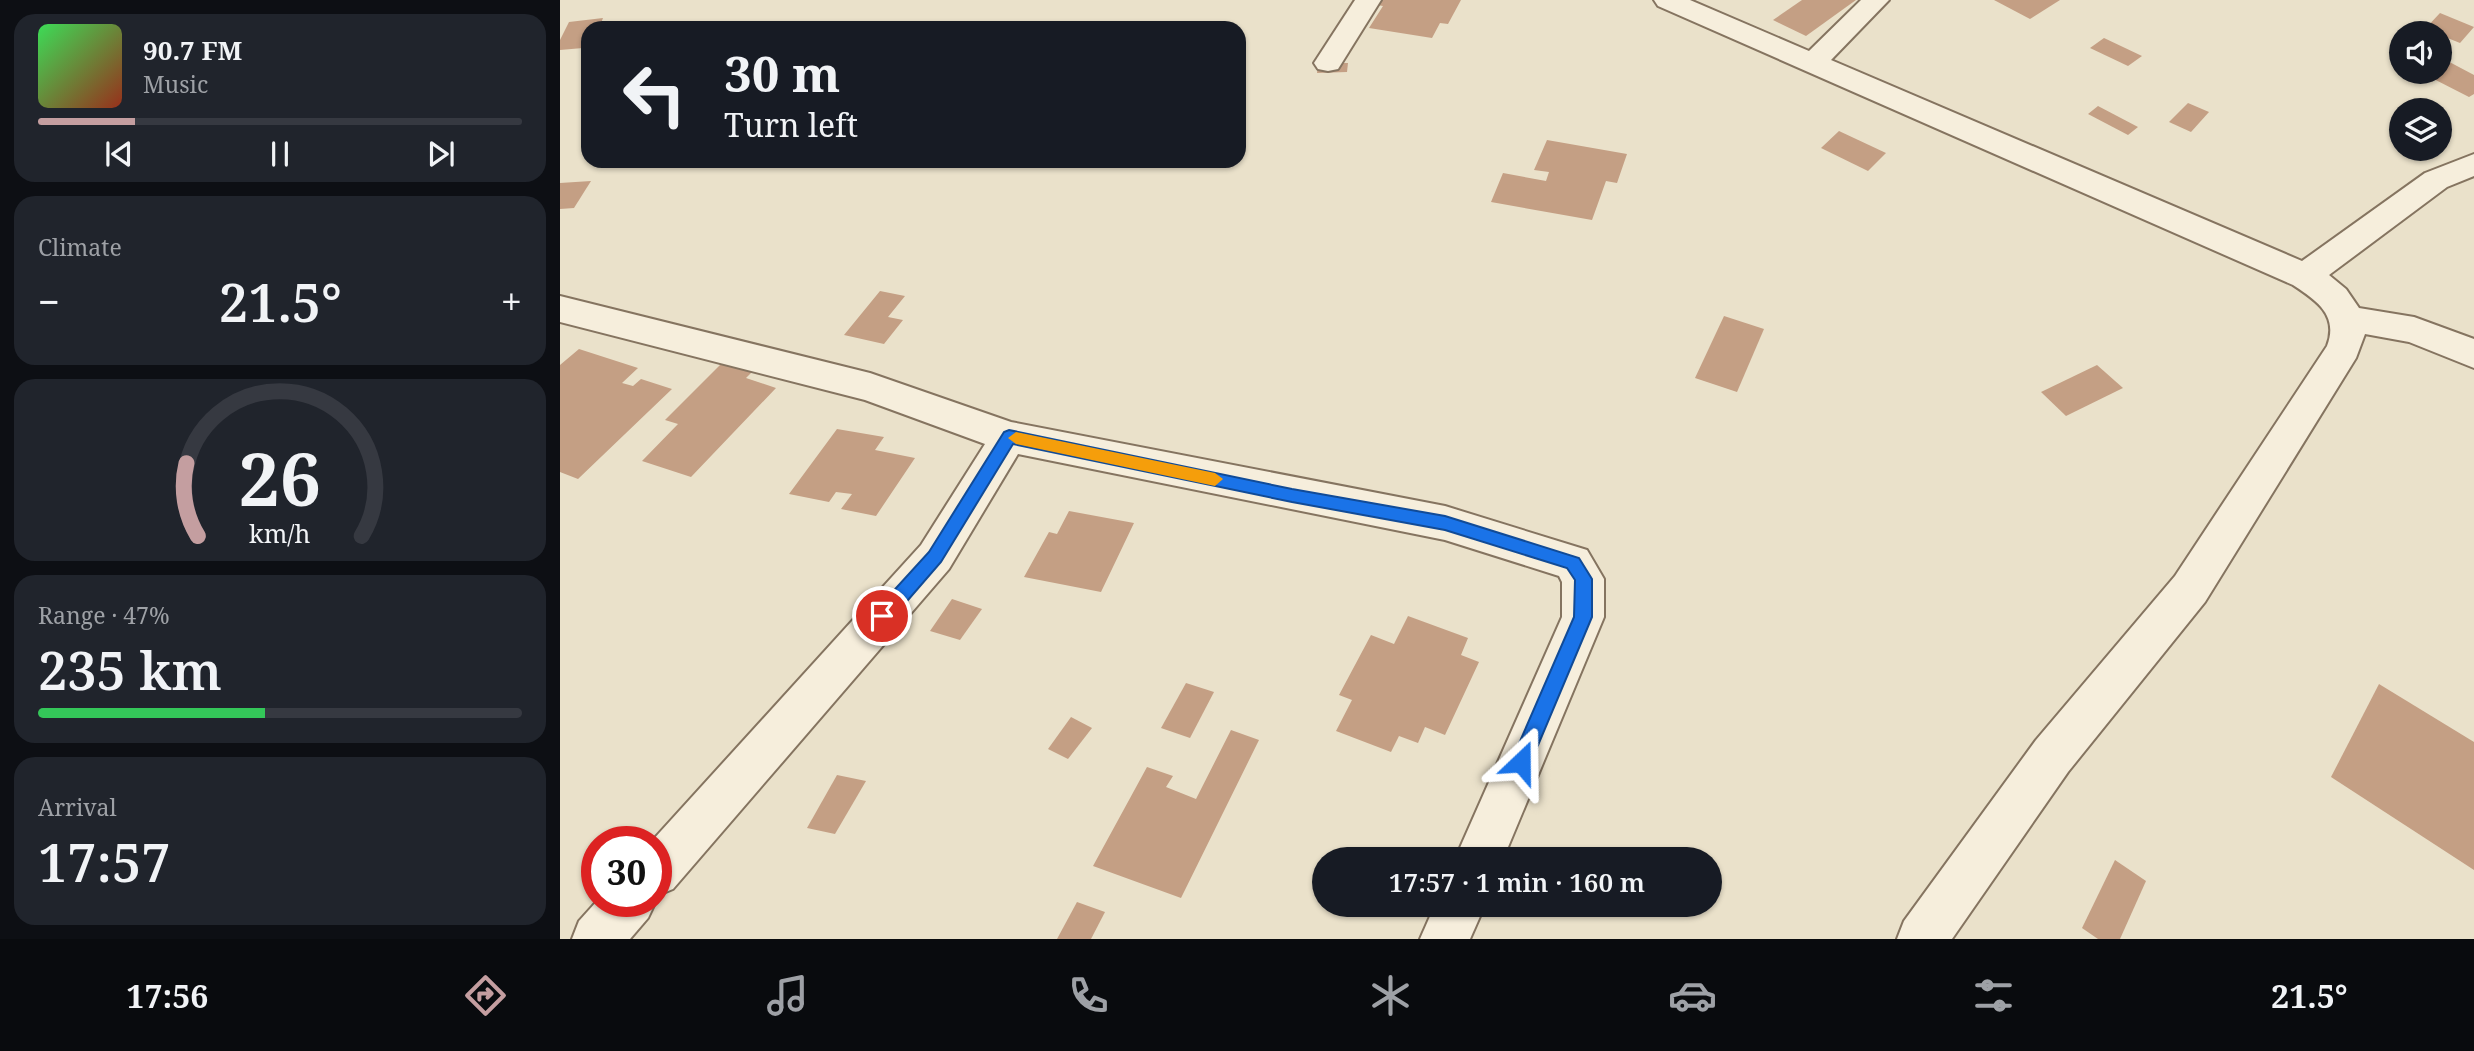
<!DOCTYPE html>
<meta charset="utf-8">
<style>
:root{--surface:#171b24;--page:#20242c;--text:#f1f3f6;--muted:#9ea1a6;--line:#363941;--accent:#c49ea0}
body{margin:0;font-family:"Noto Serif",serif;background:var(--page);color:var(--text);height:100vh;display:flex;flex-direction:column;font-size:26px;white-space:nowrap}
*{box-sizing:border-box;margin:0}
p{font-size:23px;color:var(--muted)}
.icon{flex:none;width:38px;height:38px;fill:none;stroke:currentColor;stroke-width:2;stroke-linecap:round;stroke-linejoin:round}
.map{position:relative;flex:1;overflow:hidden}
.side{display:flex;flex-direction:column;gap:14px;padding:14px;background:#0d0f14;width:560px}
.side>*{flex:none}
.top-card{position:absolute;left:21px;top:21px;width:665px;height:147px;border-radius:21px;box-shadow:0 2px 5px #0004;background:#171b24;color:var(--text);overflow:hidden}
.tools{position:absolute;left:1829px;top:21px;display:grid;gap:14px}
.tools a{display:grid;place-items:center;width:63px;height:63px;border-radius:50%;background:var(--surface);box-shadow:0 2px 5px #0004;font-size:35px}
.speed{position:absolute;left:21px;top:826px;display:flex;gap:14px;font-size:35px;font-weight:700;text-align:center}
.speed>*{display:grid;place-content:center;width:91px;height:91px;border-radius:50%;background:var(--surface);box-shadow:0 2px 5px #0004;line-height:1}
.speed .limit{border:10px solid #d22;background:#fff;color:#111}
.pin{position:absolute;display:grid;place-items:center;width:60px;height:60px;color:#fff;margin:-30px;border:4px solid #fff;border-radius:50%;box-shadow:0 2px 7px #0007}
.me{position:absolute;width:77px;margin:-38px;rotate:23deg;stroke-linejoin:round;filter:drop-shadow(0 0 5px #0008)}
.turn{display:flex;align-items:center;gap:24px;height:147px;padding:0 28px;font-size:32px}
.turn .icon{width:91px;height:91px;stroke-width:2.5}
.turn b{display:block;font-size:49px;line-height:60px}
.big{font-size:52px;font-weight:600;line-height:1.1}
.side .card{flex:1;display:flex;flex-direction:column;justify-content:center;gap:10px;min-width:0;padding:0 24px;border-radius:21px;background:var(--page)}
.side .dial{align-items:center;gap:0}
.dial svg{height:182px;overflow:visible;fill:none;stroke:var(--line);stroke-width:7;stroke-linecap:round;text-anchor:middle}
.dial text{fill:var(--text);stroke:none}
.song{display:flex;align-items:center;gap:21px}
.cover{width:84px;height:84px;border-radius:10px;background:linear-gradient(135deg,hsl(130 70% 55%),hsl(10 70% 35%))}
.played{height:7px;border-radius:4px;background:linear-gradient(90deg,var(--accent) 20%,var(--line) 20%)}
.keys{display:flex;justify-content:space-around;direction:ltr}
.heat{display:flex;justify-content:space-between;align-items:center;font-size:38px;direction:ltr}
.charge{height:10px;border-radius:5px;background:linear-gradient(90deg,#34c759 47%,var(--line) 0)}
.trip{position:absolute;left:752px;top:847px;width:410px;height:70px;border-radius:35px;background:var(--surface);box-shadow:0 2px 5px #0004;font-weight:600;line-height:70px;text-align:center}
.tab-bar{display:flex;height:112px;justify-content:space-around;align-items:center;background:#090b0e;color:var(--muted)}
.tab-bar .icon{width:49px;height:49px}
.tab-bar .selected{color:var(--accent)}
.tab-bar b{font-size:32px;color:var(--text)}
main{display:flex;flex:1;min-height:0}
.map>svg:first-child{display:block}
.building{fill:#c49f84}
.lines{fill:none;stroke-linecap:round;stroke-linejoin:round}
.minor-casing{stroke:#857460;stroke-width:4}
.minor{fill:#f6eedc;fill-rule:evenodd}
.route{fill:#1a73e8;stroke:#114b97;stroke-width:2}
.slow{fill:#f59e0b}
</style>
<main>
<section class="side">
<div class="card">
<div class="song"><i class="cover"></i><div><b>90.7 FM</b><p>Music</p></div></div>
<div class="played"></div>
<div class="keys"><svg class="icon" aria-label="previous" viewBox="0 0 24 24"><path d="M18 5L8 12l10 7zM5 5v14"/></svg><svg class="icon" aria-label="pause" viewBox="0 0 24 24"><path d="M8 5v14M16 5v14"/></svg><svg class="icon" aria-label="next" viewBox="0 0 24 24"><path d="M6 5l10 7-10 7zM19 5v14"/></svg></div>
</div>
<div class="card"><p>Climate</p>
<div class="heat"><a>−</a><b class="big">21.5°</b><a>+</a></div>
</div>
<div class="card dial"><svg viewBox="0 0 100 80">
<path d="M14 69A42 42 0 1 1 86 69"/>
<path d="M14 69A42 42 0 0 1 9 37" stroke="#c49ea0"/>
<text x="50" y="56" font-size="32" font-weight="700">26</text>
<text x="50" y="72" font-size="11">km/h</text>
</svg></div>
<div class="card"><p>Range · 47%</p><b class="big">235 km</b><div class="charge"></div></div>
<div class="card"><p>Arrival</p><b class="big">17:57</b></div>
</section>
<div class="map">
<svg width="1914" height="939" viewBox="0 0 1914 939">
<rect width="100%" height="100%" fill="#eae1ca"/>
<g class="building">
<polygon points="820,0 901,0 888,24 880,23 872,38 809,28 823,6 817,5"/>
<polygon points="1242,0 1296,0 1246,36 1213,20"/>
<polygon points="1434,0 1500,0 1470,19"/>
<polygon points="1880,13 1914,27 1900,43 1865,29"/>
<polygon points="43,18 39,28 28,28 28,39 23,48 0,50 0,40 9,22"/>
<polygon points="1544,38 1582,56 1568,66 1530,48"/>
<polygon points="1880,57 1914,75 1914,94 1909,97 1860,72 1880,72"/>
<polygon points="758,63 788,63 787,72 757,73"/>
<polygon points="1628,103 1649,112 1631,132 1609,122"/>
<polygon points="1538,106 1578,127 1568,135 1528,114"/>
<polygon points="1279,131 1326,153 1308,171 1261,148"/>
<polygon points="987,140 1067,154 1057,183 1046,181 1032,220 931,202 943,173 986,181 989,172 974,170"/>
<polygon points="31,181 14,208 0,209 0,183"/>
<polygon points="320,291 345,296 328,317 343,320 324,344 284,335"/>
<polygon points="1164,316 1204,329 1177,392 1135,378"/>
<polygon points="19,349 78,368 62,383 73,386 81,379 112,389 18,479 0,472 0,365"/>
<polygon points="164,361 194,370 186,378 216,388 131,477 82,461 118,424 105,420"/>
<polygon points="1537,365 1563,388 1506,416 1481,392"/>
<polygon points="277,429 324,437 315,450 355,458 316,516 281,509 292,494 276,492 269,502 229,494"/>
<polygon points="509,511 574,523 541,592 464,577 489,532 497,534"/>
<polygon points="392,599 422,609 400,640 370,631"/>
<polygon points="848,616 908,638 901,655 919,662 885,735 865,727 858,743 839,736 831,752 776,731 792,700 779,695 811,635 834,644"/>
<polygon points="626,683 654,692 630,738 601,728"/>
<polygon points="1819,684 1914,742 1914,870 1771,777"/>
<polygon points="511,717 532,728 508,759 488,749"/>
<polygon points="671,730 699,740 621,898 533,866 587,767 613,776 606,787 636,799"/>
<polygon points="277,775 306,781 275,834 247,828"/>
<polygon points="1555,860 1586,881 1560,939 1538,939 1522,928"/>
<polygon points="517,902 545,912 531,939 497,939"/>
</g>
<g class="lines">
<g class="minor-casing">
<g id="minor">
<polygon points="795,0 821,0 778,69 768,71 758,69 754,63"/>
<path d="M1094,0H1130L1249,51L1301,0H1329L1271,60L1742,261L1865,173L1914,154V176L1887,187L1769,275L1786,289L1799,308L1854,317L1914,339V368L1849,342L1805,334L1796,358L1645,602L1508,772L1392,939H1337L1344,921L1476,740L1615,576L1767,346C1779,315 1756,300 1733,285L1098,6Z"/>
<polygon points="0,296 310,373 451,422 885,506 1027,550 1044,579 1044,617 943,859 895,859 1002,617 1002,582 999,576 885,540 458,454 389,569 113,889 96,896 96,842 91,842 361,545 425,444 305,400 0,322"/>
<polygon points="37,901 96,901 88,918 70,939 12,939 19,921"/>
<polygon points="875,905 925,905 910,939 860,939"/>
</g>
</g>
<use href="#minor" class="minor"/>
</g>
<polygon class="route" points="449,430 732,489 885,516 1019,558 1032,579 1032,617 968,769 961,772 954,769 951,762 1014,617 1015,580 1007,568 885,530 732,502 453,444 381,562 329,622 316,622 314,616 316,610 369,552 444,432"/>
<polygon class="slow" points="456,432 655,473 663,479 655,486 456,444 448,438"/>
</svg>
<div class="tools">
<a><svg class="icon" aria-label="sound" viewBox="0 0 24 24"><path d="M4 9h4l5-4v14l-5-4H4zM17 9q2 3 0 6"/></svg></a>
<a><svg class="icon" aria-label="layers" viewBox="0 0 24 24"><path d="M12 4l9 5-9 5-9-5zM3 14l9 5 9-5"/></svg></a>
</div>
<div class="speed"><div class="limit">30</div></div>
<div class="pin" style="left:322px;top:616px;background:#d93025"><svg class="icon" aria-label="arrive" viewBox="0 0 24 24"><path d="M6 21V4h12l-3 4 3 4H6"/></svg></div>
<svg class="me" style="left:961px;top:762px" viewBox="-20 -20 40 40"><path d="M0-17L14 15 0 8-14 15z" fill="#1a73e8" stroke="#fff" stroke-width="4"/></svg>
<div class="trip">17:57 · 1 min · 160 m</div>
<div class="top-card">
<div class="turn"><svg class="icon" aria-label="left" viewBox="0 0 24 24"><path d="M17 20v-9H6M10 6l-5 5 5 5"/></svg><div><b>30 m</b>Turn left</div></div>
</div>
</div>
</main>
<nav class="tab-bar">
<b>17:56</b>
<svg class="icon selected" aria-label="directions" viewBox="0 0 24 24"><path d="M12 3l9 9-9 9-9-9zM9 14v-3h6M13 9l2 2-2 2"/></svg>
<svg class="icon" aria-label="music" viewBox="0 0 24 24"><path d="M9 18V5l10-2v13"/><circle cx="6" cy="18" r="3"/><circle cx="16" cy="16" r="3"/></svg>
<svg class="icon" aria-label="phone" viewBox="0 0 24 24"><path d="M5 4h4l2 5-3 2q2 4 5 5l2-3 5 2v4C11 20 4 13 5 4z"/></svg>
<svg class="icon" aria-label="climate" viewBox="0 0 24 24"><path d="M12 3v18M4 7l16 10M4 17L20 7"/></svg>
<svg class="icon" aria-label="car" viewBox="0 0 24 24"><path d="M5 17H2v-5l4-1 3-4h7l3 4 3 1v5h-3M9 17h6M6 11h13"/><circle cx="7" cy="17" r="2"/><circle cx="17" cy="17" r="2"/></svg>
<svg class="icon" aria-label="filters" viewBox="0 0 24 24"><path d="M4 7h16M4 17h16"/><circle cx="9" cy="7" r="2"/><circle cx="15" cy="17" r="2"/></svg>
<b>21.5°</b>
</nav>
